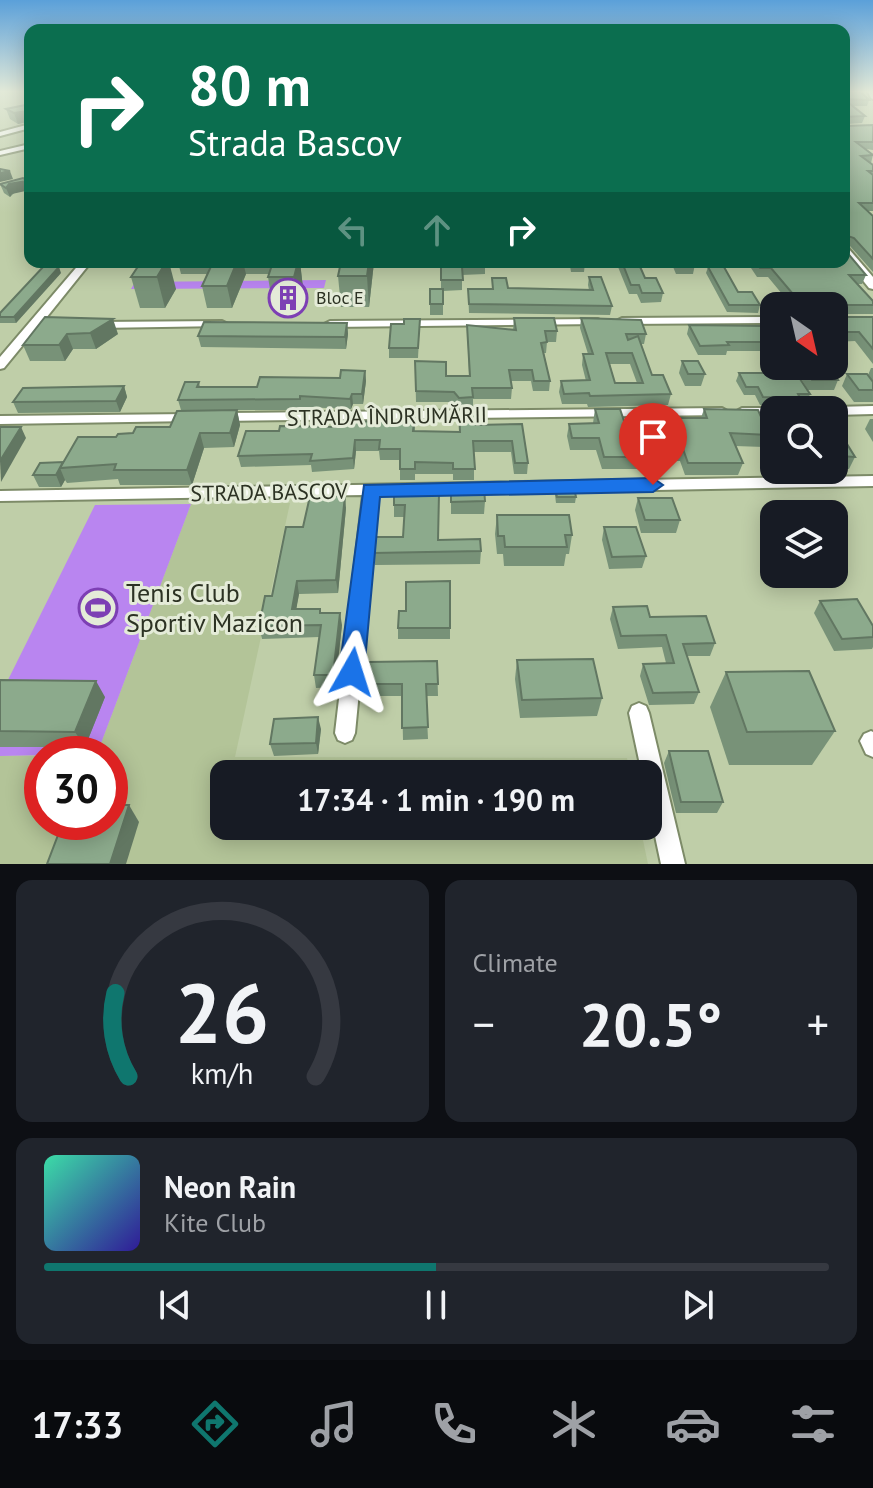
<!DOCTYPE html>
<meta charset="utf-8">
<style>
:root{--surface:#171b24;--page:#20242c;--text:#f1f3f6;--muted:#9ea1a6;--line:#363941;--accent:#0f766e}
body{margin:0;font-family:"PT Sans",sans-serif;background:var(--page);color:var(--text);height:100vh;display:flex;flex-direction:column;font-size:30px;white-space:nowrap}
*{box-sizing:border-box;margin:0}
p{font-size:26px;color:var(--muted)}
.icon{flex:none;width:44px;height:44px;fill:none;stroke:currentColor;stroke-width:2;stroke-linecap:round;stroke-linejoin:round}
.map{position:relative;height:864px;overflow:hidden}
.panel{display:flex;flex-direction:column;gap:16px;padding:16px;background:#0d0f14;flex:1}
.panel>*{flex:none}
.top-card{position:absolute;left:24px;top:24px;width:826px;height:244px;border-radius:16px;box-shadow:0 4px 20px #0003;background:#0b6e4f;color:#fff;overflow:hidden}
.needle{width:52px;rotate:146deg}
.buttons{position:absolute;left:760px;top:292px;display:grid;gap:16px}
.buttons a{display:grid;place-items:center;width:88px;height:88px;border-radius:16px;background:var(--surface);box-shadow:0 4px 20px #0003;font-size:40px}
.speed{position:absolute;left:24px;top:736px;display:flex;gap:16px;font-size:40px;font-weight:700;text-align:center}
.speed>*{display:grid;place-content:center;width:104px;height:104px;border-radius:50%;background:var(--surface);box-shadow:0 4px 20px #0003;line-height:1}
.speed .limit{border:12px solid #d22;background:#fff;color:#111}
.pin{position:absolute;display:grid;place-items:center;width:68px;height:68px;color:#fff;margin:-82px -34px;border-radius:50% 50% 50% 0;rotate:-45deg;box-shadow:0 0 8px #0007}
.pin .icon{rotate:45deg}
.me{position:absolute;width:88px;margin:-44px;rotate:6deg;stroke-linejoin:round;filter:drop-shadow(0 0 6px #0008)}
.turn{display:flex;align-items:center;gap:28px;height:168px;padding:0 32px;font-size:36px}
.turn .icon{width:104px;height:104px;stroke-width:2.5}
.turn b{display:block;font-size:56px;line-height:68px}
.lanes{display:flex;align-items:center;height:76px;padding:0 32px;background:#0003;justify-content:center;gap:40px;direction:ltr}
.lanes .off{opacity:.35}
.big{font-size:60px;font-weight:700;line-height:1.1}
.panel .tile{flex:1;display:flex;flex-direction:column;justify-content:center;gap:12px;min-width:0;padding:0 28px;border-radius:16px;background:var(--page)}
.panel .dial{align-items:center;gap:0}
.dial svg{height:208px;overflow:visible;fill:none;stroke:var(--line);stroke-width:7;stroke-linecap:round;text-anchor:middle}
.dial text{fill:var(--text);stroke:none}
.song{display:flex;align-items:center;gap:24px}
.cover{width:96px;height:96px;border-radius:12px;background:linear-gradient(135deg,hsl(160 70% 55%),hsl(250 70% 35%))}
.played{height:8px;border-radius:4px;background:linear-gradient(90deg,var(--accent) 50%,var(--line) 50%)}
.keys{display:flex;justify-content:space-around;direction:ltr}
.heat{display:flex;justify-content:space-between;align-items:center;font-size:44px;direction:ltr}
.panel .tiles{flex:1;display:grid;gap:16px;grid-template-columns:1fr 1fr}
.tile:last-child{grid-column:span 2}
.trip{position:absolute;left:210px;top:760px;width:452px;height:80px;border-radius:16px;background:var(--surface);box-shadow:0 4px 20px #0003;font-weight:700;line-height:80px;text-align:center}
.tab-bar{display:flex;height:128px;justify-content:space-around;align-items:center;background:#090b0e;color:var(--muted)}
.tab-bar .icon{width:56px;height:56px}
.tab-bar .current{color:var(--accent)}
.tab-bar b{font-size:36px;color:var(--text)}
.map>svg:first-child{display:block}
.built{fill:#b3c498}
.green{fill:#b985f0}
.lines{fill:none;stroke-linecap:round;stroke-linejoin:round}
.minor-casing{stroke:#7d8b68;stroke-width:4}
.tertiary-casing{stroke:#7d8b68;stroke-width:4}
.minor{fill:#fff;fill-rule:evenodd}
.tertiary{fill:#fff;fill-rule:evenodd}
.wall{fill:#789278;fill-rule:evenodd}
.shaded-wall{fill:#627762}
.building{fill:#8caa8c;stroke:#627762;stroke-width:2;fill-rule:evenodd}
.route{fill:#1a73e8;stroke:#114b97;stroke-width:2}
.labels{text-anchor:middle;stroke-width:6;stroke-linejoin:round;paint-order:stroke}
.far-poi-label{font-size:18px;fill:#2c3223;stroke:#e4ebd8;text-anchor:start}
.street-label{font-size:22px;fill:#2c3223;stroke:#e4ebd8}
.near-poi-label{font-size:26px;fill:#2c3223;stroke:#e4ebd8;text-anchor:start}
</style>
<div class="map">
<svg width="873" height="864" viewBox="0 0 873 864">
<rect width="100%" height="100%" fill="#bfcea8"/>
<polygon class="built" points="290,503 235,757 627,758 630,774 224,774 224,826 640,826 648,864 0,864 0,756 42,756 42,822 110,822 110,754 97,754 191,504"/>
<g class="green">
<polygon points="326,280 324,288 131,289 135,282"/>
<polygon points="191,504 97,754 0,756 0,696 95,505"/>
</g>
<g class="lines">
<g class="minor-casing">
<g id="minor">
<polygon points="868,92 873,92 873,99 871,98"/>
<polygon points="30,124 30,128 0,136 0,132"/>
<polygon points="30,144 30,148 0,155 0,151"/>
<polygon points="81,262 91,262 42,323 62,324 62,328 36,329 4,368 0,369 0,357"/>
<polygon points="774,317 774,323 622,324 616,321 622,318"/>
<polygon points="598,319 604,322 602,324 330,327 324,324 330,321"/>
<polygon points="222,321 228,324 226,326 98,328 92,325 98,322"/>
<polygon points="873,406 873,414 834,415 834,410 828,410 834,407"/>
<polygon points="722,408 729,412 727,415 222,421 215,417 222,413"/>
<polygon points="742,408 774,408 779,410 774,410 774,416 737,415 735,412"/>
<polygon points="190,414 197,418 195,421 0,424 0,416"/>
<polygon points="873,476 873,486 378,495 355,733 352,740 345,743 338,740 335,733 363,495 0,501 0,491"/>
<polygon points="639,703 646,706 649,713 685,864 661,864 648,803 648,774 642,774 629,713 632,706"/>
<polygon points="871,731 873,732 873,757 866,754 860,741 864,734"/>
</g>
</g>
<g class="tertiary-casing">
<polygon id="tertiary" points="844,247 848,248 873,277 873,289 869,288 844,257"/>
</g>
<use href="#minor" class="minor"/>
<use href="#tertiary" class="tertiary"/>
</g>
<g class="wall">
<polygon points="844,92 869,100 867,106 852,106 865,116 862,123 846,124 846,126 873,125 873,150 866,149 873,155 871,163 873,165 873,211 868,211 873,216 873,272 850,246 845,244 845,250 866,275 862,284 857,284 873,301 873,314 835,314 838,317 873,317 873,364 855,341 834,342 834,306 792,306 768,277 757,277 747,262 844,262"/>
<polygon points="30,104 30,131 27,122 18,124 10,119 6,109"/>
<polygon points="27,181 10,197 4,193 0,184"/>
<polygon points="141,262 176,289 165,308 140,308 131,277"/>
<polygon points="178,262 300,262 303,288 298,308 273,308 268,277 269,274 246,274 232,308 207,308 202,286 207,274 181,274"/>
<polygon points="341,262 374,262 369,307 341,307 338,276"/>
<polygon points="454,262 485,262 485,274 462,275 462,290 443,291 443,315 430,315 430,289 441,289 441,267 454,267"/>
<polygon points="533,262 585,262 585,263 584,272 571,272 570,266 534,267"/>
<polygon points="616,262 638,262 645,278 663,293 661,302 641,303 637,294 629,294"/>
<polygon points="671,262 694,262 695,264 693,274 676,274"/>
<polygon points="708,267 738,292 760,305 758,313 727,312 706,273"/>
<polygon points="61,273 16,323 0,323 0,313"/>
<polygon points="589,277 612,306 610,315 469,313 468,289 492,289 492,278 508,288 589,290 588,285"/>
<polygon points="45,317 118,334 96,349 73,349 65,361 30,361 23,345"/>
<polygon points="514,318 557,331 556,342 547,342 546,353 544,353 550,381 549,391 533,391 531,381 510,381 512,388 511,399 473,399 473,408 458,408 454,402 416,402 415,361 446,376 469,376 467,325 513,330"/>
<path d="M581,318L646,334L644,344H641L652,375L671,394L668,405L588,407L587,404H562L559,392L561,381H586L582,365L583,354H588L580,328ZM610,364H630L637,383H615Z"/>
<polygon points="420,319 418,358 389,358 389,348 404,324"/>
<polygon points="347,323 348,334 346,349 201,347 198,336"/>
<polygon points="689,325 774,326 774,351 727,351 726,355 698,355 687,334"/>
<polygon points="682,361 705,374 701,386 685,386 679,373"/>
<polygon points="793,366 829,366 838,380 834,390 808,390"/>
<polygon points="871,368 873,368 873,402 854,402 842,386 847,374 868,375"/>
<polygon points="365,371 366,381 363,404 353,404 351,409 302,407 301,410 237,410 240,425 234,447 204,448 192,485 120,485 118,479 67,483 65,480 61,487 39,487 33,475 63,463 116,437 170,427 181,410 178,400 199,382 200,387 257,387 340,378"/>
<polygon points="739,373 810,394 807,402 798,402 797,406 760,405 755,395 744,395 736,381"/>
<polygon points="124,386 127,397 120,412 18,413 13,402"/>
<polygon points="595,409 629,436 670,435 668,430 671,418 701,418 704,409 769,435 765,447 735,446 743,463 738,475 685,475 680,461 662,461 659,472 644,472 643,469 602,469 596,450 570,450 567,436 569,424 593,423"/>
<polygon points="459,411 476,425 522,424 528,463 527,474 514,474 511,452 474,452 474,480 453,480 453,474 415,474 415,480 400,480 400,460 380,460 379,451 356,451 354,469 312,472 311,465 241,467 238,456 279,431 400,422 415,415 415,431 459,432"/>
<polygon points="870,419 873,419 873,442 865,429"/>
<polygon points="834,423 855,457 849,469 834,469"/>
<polygon points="451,489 476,489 485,501 484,514 451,514"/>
<polygon points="555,489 576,497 575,503 556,503 555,495"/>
<polygon points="410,495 438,540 481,551 480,564 375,565 374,553 403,537 405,517 394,517 394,505"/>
<polygon points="638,498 680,520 676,533 641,533 635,510"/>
<polygon points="346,508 338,593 299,594 296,609 320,609 321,613 342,625 335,687 316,688 314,675 319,637 262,639 259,626 303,527"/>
<polygon points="497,515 572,535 569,554 566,554 564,566 504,566 503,554 497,554 495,534"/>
<polygon points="604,527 646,556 642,568 609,569 602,540"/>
<polygon points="450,581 450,639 398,639 398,628 406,611"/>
<polygon points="820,601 873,626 873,647 872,649 834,651 814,613"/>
<polygon points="613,607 650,617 715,643 710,656 687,656 699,692 694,704 649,705 640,676 643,664 666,663 662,647 618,649 610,619"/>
<polygon points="517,660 602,698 597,716 520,718 515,679"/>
<polygon points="437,661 438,696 426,696 428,739 403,740 402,696 368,696 367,684"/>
<polygon points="726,672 835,731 812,765 729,765 710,707"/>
<polygon points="0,680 105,697 85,747 0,747"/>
<polygon points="321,729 318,754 274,756 270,744"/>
<polygon points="669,751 723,802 717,813 676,813 664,763"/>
</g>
<g class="shaded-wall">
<polygon points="28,111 26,120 27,122 18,124 14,113"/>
<polygon points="10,171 13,179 0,182 0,173"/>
<polygon points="27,181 30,190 12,194 10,197 6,188 9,184"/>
<polygon points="166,262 169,262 176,289 165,308 157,277"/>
<polygon points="237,262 243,262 246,274 232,308 227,286"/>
<polygon points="298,262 300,262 303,288 298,308 294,277"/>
<polygon points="369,262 374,262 369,307 367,276"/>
<polygon points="59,267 61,273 16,323 14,317"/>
<polygon points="113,319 118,334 96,349 90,333"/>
<polygon points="347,323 348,334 346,349 345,337"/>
<polygon points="67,334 73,349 65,361 59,345"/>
<polygon points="365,371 366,381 363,404 362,394"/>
<polygon points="124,386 127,397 120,412 116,401"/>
<polygon points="352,394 353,404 351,409 350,399"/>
<polygon points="237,410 240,425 234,447 230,433"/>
<polygon points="21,427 26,438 1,482 0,461"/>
<polygon points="200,433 204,448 192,485 187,470"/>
<polygon points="355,440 356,451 354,469 353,458"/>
<polygon points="63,462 60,468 65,480 61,487 56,475"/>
<polygon points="345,496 346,508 338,593 336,580"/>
<polygon points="297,581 299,594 294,622 292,609"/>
<polygon points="340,613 342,625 335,687 333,675"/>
<polygon points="96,681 105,697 85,747 75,732"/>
<polygon points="318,717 321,729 318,754 316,743"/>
<polygon points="129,805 139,822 126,864 110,864"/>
</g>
<g class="building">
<polygon points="844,92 861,92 869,100 844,99 865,116 844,117 846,126 873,125 873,142 856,142 873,155 861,156 873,165 873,171 868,171 873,175 873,203 859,203 873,216 873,259 854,238 848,236 844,238 845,250 866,275 849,275 873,301 873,305 838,305 835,314 838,317 873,317 873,349 859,332 834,332 834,306 803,306 771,268 760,268 756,262 844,262"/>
<polygon points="30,104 30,122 26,120 28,111 14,113 6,109"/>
<polygon points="0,169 10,171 0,173"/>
<polygon points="23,178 27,181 9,184 6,188 0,184"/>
<polygon points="141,262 166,262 157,277 131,277"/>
<polygon points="213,262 237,262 227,286 202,286"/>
<polygon points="273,262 298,262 294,277 268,277"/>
<polygon points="341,262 369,262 367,276 338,276"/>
<polygon points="454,262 485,262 485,266 455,266"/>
<polygon points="622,262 638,262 645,278 656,278 663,293 642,293 639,285 631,285"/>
<polygon points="678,262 694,262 695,264 678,264"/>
<polygon points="43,267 59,267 14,317 0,317 0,313"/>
<polygon points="441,267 462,267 463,280 441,280"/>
<polygon points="708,267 724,267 738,292 752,292 760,305 729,305"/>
<polygon points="589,277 601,277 612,306 469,304 468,289 493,289 492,278 506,278 508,288 593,290"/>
<rect x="430" y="289" width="13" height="15"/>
<polygon points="45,317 113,319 90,333 67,334 59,345 23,345"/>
<polygon points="514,318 554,318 557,331 545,331 547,342 541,343 550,381 534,381 532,370 509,370 512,388 472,388 473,397 459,398 454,392 416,391 415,361 446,362 446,376 470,376 467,325 516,330"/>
<path d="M581,318L641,320L646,334H626L628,340L638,336L652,375H663L671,394L590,396L589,393L564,394L561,381L590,380L583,354H593ZM606,353H632L643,383H615Z"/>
<polygon points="404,319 420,319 418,348 389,348 391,324 404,324"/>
<polygon points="204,322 347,323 345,337 198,336"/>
<polygon points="689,325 774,326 774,342 727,342 729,345 700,346"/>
<polygon points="682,361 698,361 705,374 688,374"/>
<polygon points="803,366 829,366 838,380 812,380"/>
<polygon points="341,370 365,371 362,394 352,394 350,399 300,396 300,399 178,400 185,382 199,382 197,387 257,387 260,377 340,378"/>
<polygon points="739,373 796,373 810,394 798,394 800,398 763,397 758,387 746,387"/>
<polygon points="847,374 867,374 873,382 873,390 859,390"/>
<polygon points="124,386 116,401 13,402 23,388"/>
<polygon points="595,409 620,409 629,436 678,435 671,418 707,418 704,409 758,410 769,435 730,433 743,463 688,463 683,449 659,449 662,460 647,460 646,457 604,457 599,438 572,438 569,424 599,423"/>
<polygon points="237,410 230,433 200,433 187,470 114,470 116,464 60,468 78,437 116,437 118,434 133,433 136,427 170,427 177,411"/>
<polygon points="459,411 475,411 476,425 522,424 528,463 515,463 512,441 473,441 475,469 453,469 453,463 415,462 415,469 400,469 400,449 379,449 380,440 355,440 353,458 310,461 312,454 238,456 246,431 279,431 280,426 338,427 339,421 400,422 401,415 415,415 413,431 460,432"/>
<polygon points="834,423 855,457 839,456 834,448"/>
<polygon points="0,427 21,427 0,461"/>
<polygon points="63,462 56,475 33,475 40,463"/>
<polygon points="453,484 475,484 476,489 484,489 485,501 451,502 451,489"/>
<polygon points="394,486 409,486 409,495 439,494 438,540 480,539 481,551 374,553 376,537 403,537 405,505 394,505"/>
<polygon points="574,488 576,497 557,497 555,489"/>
<polygon points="310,496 345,496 336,580 297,581 292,609 320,609 320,613 340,613 333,675 314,675 321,625 259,626 265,596 272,596 286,527 303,527"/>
<polygon points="638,498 672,498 680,520 645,520"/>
<polygon points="497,515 569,515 572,535 565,535 567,547 505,547 504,536 498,536"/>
<polygon points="604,527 636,527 646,556 612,557"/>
<polygon points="450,581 450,628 398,628 399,611 406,611 406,582"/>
<polygon points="857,599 873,626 873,637 842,639 820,601"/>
<polygon points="647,606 650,617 706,616 715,643 683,644 699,692 653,693 643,664 674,663 666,635 621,636 613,607"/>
<polygon points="593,659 602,698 522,700 517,660"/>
<polygon points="437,661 438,684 426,684 428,727 402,728 402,684 367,684 368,662"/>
<polygon points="809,671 835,731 747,732 726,672"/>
<polygon points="0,680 96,681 75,732 0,731"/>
<polygon points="318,717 316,743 270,744 274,719"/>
<polygon points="669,751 708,751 723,802 681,802"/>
<polygon points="110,805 129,805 110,864 47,864 63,822 110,822"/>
</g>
<linearGradient id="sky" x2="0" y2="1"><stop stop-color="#5ba0d9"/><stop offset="0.43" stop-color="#e2e9d8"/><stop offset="1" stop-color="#e2e9d8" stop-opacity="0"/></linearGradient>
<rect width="873" height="213" fill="url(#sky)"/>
<polygon class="route" points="653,478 663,485 653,492 380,497 364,672 361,680 352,684 343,680 339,672 364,485"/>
<defs>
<g id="building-ring" transform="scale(2)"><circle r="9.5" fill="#e4ebd8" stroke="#7d3fb4" stroke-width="1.5"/><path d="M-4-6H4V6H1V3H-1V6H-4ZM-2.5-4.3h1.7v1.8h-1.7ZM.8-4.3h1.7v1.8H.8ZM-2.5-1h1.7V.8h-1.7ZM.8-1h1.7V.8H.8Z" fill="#7d3fb4"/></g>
<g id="stadium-ring" transform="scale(2)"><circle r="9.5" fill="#e4ebd8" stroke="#7d3fb4" stroke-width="1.5"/><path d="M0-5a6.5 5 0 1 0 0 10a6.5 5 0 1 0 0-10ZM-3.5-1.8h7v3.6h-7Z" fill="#7d3fb4"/></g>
</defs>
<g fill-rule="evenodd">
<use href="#building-ring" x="288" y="298"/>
<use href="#stadium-ring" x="98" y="608"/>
</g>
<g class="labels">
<g class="far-poi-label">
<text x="316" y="304">Bloc E</text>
</g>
<g class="street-label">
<text transform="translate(387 416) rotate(-1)" y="8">STRADA ÎNDRUMĂRII</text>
<text transform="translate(269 492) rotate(-1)" y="8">STRADA BASCOV</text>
</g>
<g class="near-poi-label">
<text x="126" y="602">Tenis Club<tspan x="126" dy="30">Sportiv Mazicon</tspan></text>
</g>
</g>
</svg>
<div class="buttons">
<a><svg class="needle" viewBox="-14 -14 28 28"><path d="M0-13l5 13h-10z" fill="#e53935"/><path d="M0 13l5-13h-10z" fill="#9ea1a6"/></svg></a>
<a><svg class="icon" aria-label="search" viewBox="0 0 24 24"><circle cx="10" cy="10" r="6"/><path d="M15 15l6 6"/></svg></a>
<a><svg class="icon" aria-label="layers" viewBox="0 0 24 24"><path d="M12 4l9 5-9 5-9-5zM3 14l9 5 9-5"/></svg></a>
</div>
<div class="speed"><div class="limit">30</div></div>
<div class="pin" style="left:653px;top:485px;background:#d93025"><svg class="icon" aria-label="arrive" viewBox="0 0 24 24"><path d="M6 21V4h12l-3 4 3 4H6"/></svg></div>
<svg class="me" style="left:352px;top:672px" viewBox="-20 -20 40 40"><path d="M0-17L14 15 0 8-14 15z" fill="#1a73e8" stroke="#fff" stroke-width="4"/></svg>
<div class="trip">17:34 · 1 min · 190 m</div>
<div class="top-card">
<div class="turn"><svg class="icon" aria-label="right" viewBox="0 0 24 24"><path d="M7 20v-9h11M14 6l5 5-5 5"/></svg><div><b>80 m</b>Strada Bascov</div></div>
<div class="lanes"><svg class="icon off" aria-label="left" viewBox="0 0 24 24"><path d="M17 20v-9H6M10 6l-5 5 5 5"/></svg><svg class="icon off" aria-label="ahead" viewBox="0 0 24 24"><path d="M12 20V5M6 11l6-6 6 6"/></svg><svg class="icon" aria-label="right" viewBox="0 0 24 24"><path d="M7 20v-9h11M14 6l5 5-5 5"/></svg></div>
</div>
</div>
<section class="panel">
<div class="tiles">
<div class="tile dial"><svg viewBox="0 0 100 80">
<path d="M14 69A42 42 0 1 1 86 69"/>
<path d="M14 69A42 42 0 0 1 9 37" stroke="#0f766e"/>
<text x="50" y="56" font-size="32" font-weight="700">26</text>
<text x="50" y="72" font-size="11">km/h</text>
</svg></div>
<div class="tile"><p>Climate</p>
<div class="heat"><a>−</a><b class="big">20.5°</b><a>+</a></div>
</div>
<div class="tile">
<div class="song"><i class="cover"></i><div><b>Neon Rain</b><p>Kite Club</p></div></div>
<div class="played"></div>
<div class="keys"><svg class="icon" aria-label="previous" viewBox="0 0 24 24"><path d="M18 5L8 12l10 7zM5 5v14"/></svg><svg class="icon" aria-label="pause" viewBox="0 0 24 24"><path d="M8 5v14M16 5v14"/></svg><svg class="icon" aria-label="next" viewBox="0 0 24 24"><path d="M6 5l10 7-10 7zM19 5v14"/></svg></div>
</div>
</div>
</section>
<nav class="tab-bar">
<b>17:33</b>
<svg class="icon current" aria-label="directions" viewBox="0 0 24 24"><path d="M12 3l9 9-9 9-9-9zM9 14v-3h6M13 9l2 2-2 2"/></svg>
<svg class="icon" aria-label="music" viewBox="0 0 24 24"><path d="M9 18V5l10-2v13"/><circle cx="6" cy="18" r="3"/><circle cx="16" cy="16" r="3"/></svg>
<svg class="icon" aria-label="phone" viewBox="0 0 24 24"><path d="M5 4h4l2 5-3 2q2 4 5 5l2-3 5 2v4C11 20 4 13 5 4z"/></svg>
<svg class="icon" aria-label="climate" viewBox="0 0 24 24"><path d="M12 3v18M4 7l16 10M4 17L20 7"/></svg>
<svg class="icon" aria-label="car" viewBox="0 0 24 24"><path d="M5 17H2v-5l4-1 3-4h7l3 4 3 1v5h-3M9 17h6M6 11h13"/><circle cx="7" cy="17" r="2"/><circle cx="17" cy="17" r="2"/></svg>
<svg class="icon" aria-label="filters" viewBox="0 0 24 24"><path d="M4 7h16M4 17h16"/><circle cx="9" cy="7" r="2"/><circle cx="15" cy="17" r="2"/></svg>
</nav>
